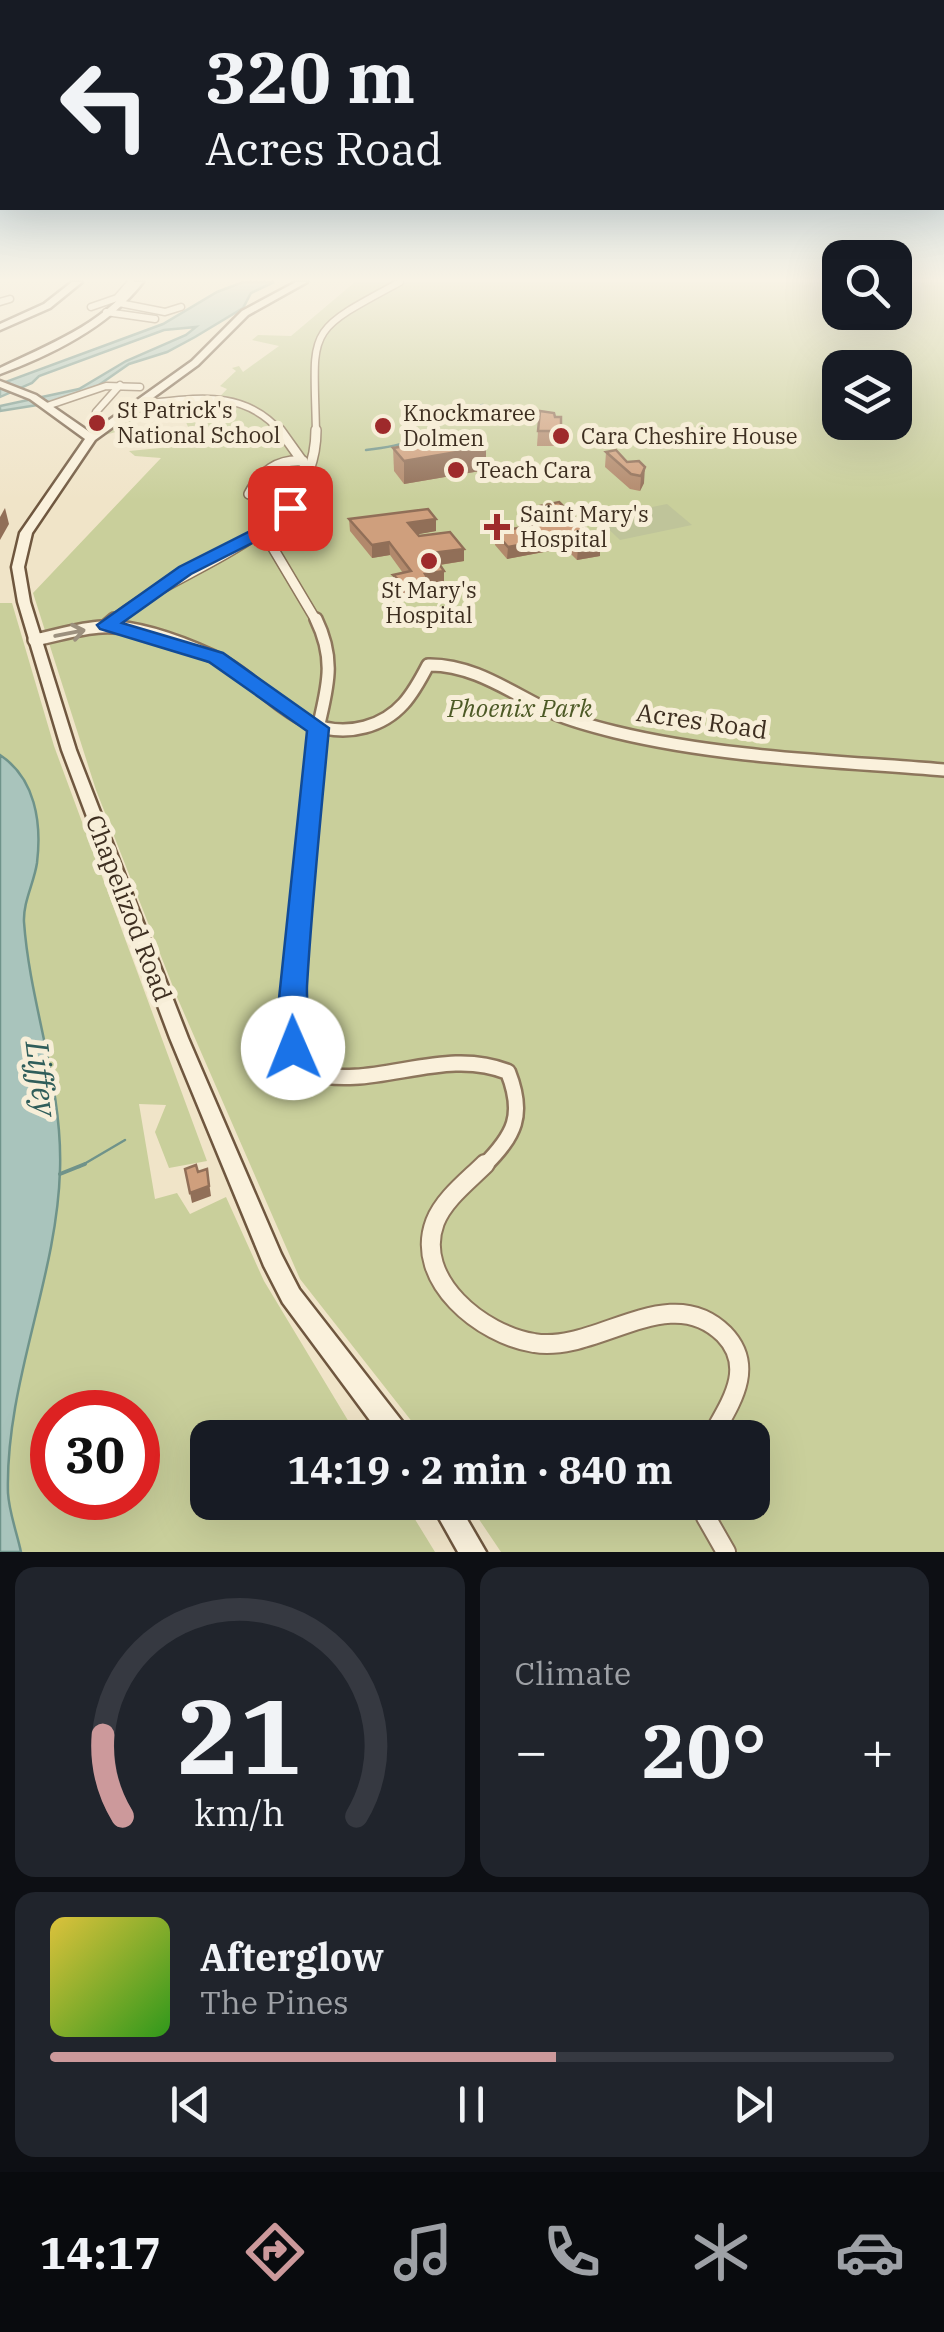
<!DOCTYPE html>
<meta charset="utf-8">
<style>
:root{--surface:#171b24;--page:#20242c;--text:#f1f3f6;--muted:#9ea1a6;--line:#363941;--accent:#cc999b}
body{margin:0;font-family:"IBM Plex Serif",serif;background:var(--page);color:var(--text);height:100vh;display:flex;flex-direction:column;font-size:38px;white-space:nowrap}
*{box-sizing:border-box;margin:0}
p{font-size:32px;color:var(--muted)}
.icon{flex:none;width:55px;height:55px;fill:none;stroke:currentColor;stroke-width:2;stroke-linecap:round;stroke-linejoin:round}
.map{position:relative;height:1552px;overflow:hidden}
.drawer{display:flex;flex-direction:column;gap:15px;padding:15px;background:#0d0f14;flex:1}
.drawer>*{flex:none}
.guide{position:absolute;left:0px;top:0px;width:945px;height:210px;box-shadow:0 10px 40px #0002;background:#171b24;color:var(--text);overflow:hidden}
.tools{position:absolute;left:822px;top:240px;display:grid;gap:20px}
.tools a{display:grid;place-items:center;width:90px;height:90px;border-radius:20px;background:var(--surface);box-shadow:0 10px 40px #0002;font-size:50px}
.speed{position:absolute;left:30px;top:1390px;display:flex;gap:20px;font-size:50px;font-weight:700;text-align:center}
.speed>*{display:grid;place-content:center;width:130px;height:130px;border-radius:50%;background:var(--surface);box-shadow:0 10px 40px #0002;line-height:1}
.speed .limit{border:15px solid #d22;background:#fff;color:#111}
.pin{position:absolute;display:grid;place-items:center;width:85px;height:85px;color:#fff;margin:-42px;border-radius:20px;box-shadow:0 5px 15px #0006}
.me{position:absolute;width:110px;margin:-55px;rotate:359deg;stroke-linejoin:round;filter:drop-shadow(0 0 8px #0008)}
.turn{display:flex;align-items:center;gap:35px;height:210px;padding:0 40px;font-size:45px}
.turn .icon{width:130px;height:130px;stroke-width:2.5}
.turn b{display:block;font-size:70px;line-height:85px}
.big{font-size:75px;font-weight:700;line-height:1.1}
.drawer .tile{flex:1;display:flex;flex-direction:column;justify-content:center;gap:15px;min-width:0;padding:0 35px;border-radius:20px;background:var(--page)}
.drawer .dial{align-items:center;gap:0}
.dial svg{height:260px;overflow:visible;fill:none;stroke:var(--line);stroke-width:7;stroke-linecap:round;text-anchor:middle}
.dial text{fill:var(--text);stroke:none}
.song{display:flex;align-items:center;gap:30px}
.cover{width:120px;height:120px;border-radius:15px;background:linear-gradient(135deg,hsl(50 70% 55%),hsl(110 70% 35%))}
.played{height:10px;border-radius:5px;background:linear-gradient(90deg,var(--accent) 60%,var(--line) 60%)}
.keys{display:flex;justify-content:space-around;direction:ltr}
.heat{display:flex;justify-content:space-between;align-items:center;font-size:55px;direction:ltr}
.drawer .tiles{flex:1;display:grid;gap:15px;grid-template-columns:1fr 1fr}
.tile:last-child{grid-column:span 2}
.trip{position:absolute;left:190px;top:1420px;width:580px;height:100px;border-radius:20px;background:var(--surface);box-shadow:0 10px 40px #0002;font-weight:700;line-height:100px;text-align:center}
.tab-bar{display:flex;height:160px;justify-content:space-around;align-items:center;background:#090b0e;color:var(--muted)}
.tab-bar .icon{width:70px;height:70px}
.tab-bar .selected{color:var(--accent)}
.tab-bar b{font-size:45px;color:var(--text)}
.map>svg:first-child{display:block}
.green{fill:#c9cf9b;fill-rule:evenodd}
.cemetery{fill:#bfc49a}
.water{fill:#a9c4bc;stroke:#6f938a;stroke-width:2.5}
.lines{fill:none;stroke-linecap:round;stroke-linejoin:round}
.stream-far1{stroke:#6f938a;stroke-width:2.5}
.stream{stroke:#6f938a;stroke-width:4}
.street-far4-casing{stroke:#8d765c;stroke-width:9}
.street-far3-casing{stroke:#8d765c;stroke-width:12}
.street-far2-casing{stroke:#8d765c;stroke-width:16}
.street-far1-casing{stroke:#8d765c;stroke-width:19}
.street-casing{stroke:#8d765c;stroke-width:22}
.secondary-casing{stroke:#6f573f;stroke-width:5}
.street-far4{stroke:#faf1dc;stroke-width:6}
.street-far3{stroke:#faf1dc;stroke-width:9}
.street-far2{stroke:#faf1dc;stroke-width:11}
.street-far1{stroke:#faf1dc;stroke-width:14}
.street{stroke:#faf1dc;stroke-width:18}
.secondary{fill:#faf1dc;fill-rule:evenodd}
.wall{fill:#b2896c}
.shaded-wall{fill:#916f58}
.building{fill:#cf9f7d;stroke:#916f58;stroke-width:2.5}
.oneway{stroke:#9c907e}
.route{fill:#1a73e8;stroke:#114b97;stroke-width:2.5}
.poi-dot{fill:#9e2a2b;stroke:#f7eed8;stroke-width:4}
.labels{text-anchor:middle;stroke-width:10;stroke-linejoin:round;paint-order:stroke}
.far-poi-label{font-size:22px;fill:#3d2e20;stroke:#f7eed8;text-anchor:start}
.park-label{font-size:25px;font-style:italic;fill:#4d5a26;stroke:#f7eed8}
.street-label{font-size:25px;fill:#3d2e20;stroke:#f7eed8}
.near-water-label{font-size:32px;font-style:italic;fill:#2f5d5a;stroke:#f7eed8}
</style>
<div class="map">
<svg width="944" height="1552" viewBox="0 0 944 1552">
<rect width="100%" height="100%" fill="#f0e4c8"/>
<g class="green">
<path d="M355,282H840V312H895V282H944V1552H501L468,1503L752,1502V1438L424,1437L300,1279L177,997L96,790L33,593L161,458L135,456L129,451L171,447L189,429L185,420H134L123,430L105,435L143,410L167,406L210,407L227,389L220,386L236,371L232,368L239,366L243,372L279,346L252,340L258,335L291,336ZM840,368H895V422H840Z"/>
<path d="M0,603H12L54,746L207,1161L169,1168L155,1132L166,1105L139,1104L155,1199L177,1193L190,1214L226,1197L264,1281L358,1437L208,1438V1502L405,1503L435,1552H22C17,1533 9,1512 8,1493C5,1383 57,1279 60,1170C63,1086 30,1006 24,922C23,902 34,883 37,863C42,822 35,778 0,755ZM52,1412H138V1498H52Z"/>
</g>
<polygon class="cemetery" points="667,504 692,525 620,540 597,518"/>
<g class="water">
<polygon points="243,282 274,282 251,293 243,308 195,337 167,352 129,364 96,387 50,403 0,411 0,406 79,389 126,361 186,335 196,327 164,330 39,376 32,383 0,397 0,384 163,324 217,292"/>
<path d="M0,755C35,778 42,822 37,863C34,883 23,902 24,922C30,1006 63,1086 60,1170C57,1279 5,1383 8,1493C9,1512 17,1533 21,1552H0Z"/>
</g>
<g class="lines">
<g class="stream-far1">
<path d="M366,450C402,446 431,440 453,409L483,405"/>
<polyline points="79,1167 125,1140"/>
</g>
<polyline class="stream" points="60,1174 85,1164"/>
<g class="street-far4-casing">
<g id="street-far4">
<polyline points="0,302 10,299"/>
<polyline points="119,303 165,312 181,307"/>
<polyline points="91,307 117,298 131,282"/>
<polyline points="106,312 155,319"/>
<path d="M141,404C194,399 243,387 282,433"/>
<polyline points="47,406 106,386 140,387"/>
<polyline points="96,412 120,385"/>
<path d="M316,433C314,327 303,334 400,282"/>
</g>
</g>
<g class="street-far3-casing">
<g id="street-far3">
<polyline points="280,430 310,472"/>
<path d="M249,494C260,472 278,459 303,461"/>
<polyline points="270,543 317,622"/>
<path d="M111,622C180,563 316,541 316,430"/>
</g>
</g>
<g class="street-far2-casing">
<g id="street-far2">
<polyline points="107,625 114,619"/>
<path d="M34,640C56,636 79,628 102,627C137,625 181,642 212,656C265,680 299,745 365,727C399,718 413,694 428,665C475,664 514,695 556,714C575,722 595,727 615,732C722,758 835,761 944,770"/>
<path d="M303,862C306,825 309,788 314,751C321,700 341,670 316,619"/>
</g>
</g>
<g class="street-far1-casing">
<path id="street-far1" d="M303,860L291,1021L293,1048L307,1072C374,1092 442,1045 508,1072C525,1115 515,1135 483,1167"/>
</g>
<g class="street-casing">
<g id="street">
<path d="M485,1164C468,1181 444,1199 435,1222C413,1280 482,1335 534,1343C596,1354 669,1279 724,1334C757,1368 729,1405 711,1438"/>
<polyline points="703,1502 706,1517 726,1552"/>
</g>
</g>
<g class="secondary-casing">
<g id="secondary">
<polygon points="72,282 82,282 50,308 0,330 0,324 44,304"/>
<path d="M134,282H143C109,327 51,355 0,374V368C48,345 101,325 134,282Z"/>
<polygon points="296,282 307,282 248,315 198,365 95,440 32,533 24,567 30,602 76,750 188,1038 281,1254 299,1289 408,1429 411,1438 383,1438 283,1303 264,1266 170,1038 62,750 18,602 12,567 20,533 85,439 30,399 0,387 0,381 36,395 91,433 192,361 242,311"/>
<polygon points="430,1502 457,1502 486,1552 458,1552"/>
</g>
</g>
<use href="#street-far4" class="street-far4"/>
<use href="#street-far3" class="street-far3"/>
<use href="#street-far2" class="street-far2"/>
<use href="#street-far1" class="street-far1"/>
<use href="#street" class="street"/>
<use href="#secondary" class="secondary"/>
</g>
<g class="wall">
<polygon points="555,417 561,431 561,446 537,446 538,431"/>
<polygon points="393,448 486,470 404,484 394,471"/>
<polygon points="606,452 627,462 639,461 644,483 640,491 630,489 605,467"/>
<polygon points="530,508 600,543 600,556 577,560 565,548 507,559 495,545 495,532 535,525 530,520"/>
<polygon points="349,519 436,531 417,534 464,561 440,565 444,571 444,584 432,586 432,598 410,602 394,587 393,575 403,573 390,555 372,558 350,531"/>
</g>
<g class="shaded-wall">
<polygon points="486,447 486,470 404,484 404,461"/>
<polygon points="645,467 644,483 640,491 641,476"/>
<polygon points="5,508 9,524 0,540 0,517"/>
<polygon points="436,519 436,531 409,536 408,523"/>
<polygon points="566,536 565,548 507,559 508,547"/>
<polygon points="389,542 390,555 372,558 372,545"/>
<polygon points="600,543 600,556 577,560 578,548"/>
<polygon points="464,549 464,561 432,566 432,553"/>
<polygon points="444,571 444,584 432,586 432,598 410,602 410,590 425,574"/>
<polygon points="207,1169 211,1196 192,1203 190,1193"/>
</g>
<g class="building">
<polygon points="540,411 554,413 555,417 561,417 561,431 538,431"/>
<polygon points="475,435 486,447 404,461 393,448"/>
<polygon points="616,450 627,462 639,461 645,467 641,476 631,474 606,452"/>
<polygon points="559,502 600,543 578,548 566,536 508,547 495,532 545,523 530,508"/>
<polygon points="428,509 436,519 408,523 419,536 450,532 464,549 432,553 444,571 425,574 432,585 410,590 393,575 411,571 389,542 372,545 349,519"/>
<polygon points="196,1165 198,1172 207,1169 209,1186 190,1193 185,1169"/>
</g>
<defs><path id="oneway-shaft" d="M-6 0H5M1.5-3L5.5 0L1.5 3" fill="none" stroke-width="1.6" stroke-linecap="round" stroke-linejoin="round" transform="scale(2.5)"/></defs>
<use class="oneway" href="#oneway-shaft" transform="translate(70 633) rotate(-11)"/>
<linearGradient id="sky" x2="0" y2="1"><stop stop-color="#8fbad6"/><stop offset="0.56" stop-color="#f8f3e6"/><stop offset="1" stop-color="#f8f3e6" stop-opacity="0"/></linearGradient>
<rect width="944" height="500" fill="url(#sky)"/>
<path class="route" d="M290,503L299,508L274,532L191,574L122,623L223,653L329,728C321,814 312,900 307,986C306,1007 313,1038 303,1055L293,1059L283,1055L279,1048L278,1008L307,731L209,662L100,629L97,625L179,567L262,525Z"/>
<g class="poi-dot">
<circle cx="97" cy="423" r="10"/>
<circle cx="383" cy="426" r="10"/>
<circle cx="561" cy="436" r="10"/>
<circle cx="456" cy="470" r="10"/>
<path d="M492 512h10v10h10v10h-10v10h-10v-10h-10v-10h10z"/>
<circle cx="429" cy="561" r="10"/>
</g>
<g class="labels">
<g class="far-poi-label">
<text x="117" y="418">St Patrick's<tspan x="117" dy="25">National School</tspan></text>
<text x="403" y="421">Knockmaree<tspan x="403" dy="25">Dolmen</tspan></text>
<text x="581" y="444">Cara Cheshire House</text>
<text x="476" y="478">Teach Cara</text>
<text x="520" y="522">Saint Mary's<tspan x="520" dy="25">Hospital</tspan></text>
<text x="429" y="598" text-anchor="middle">St Mary's<tspan x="429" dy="25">Hospital</tspan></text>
</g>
<g class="park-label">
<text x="520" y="717">Phoenix Park</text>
</g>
<g class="street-label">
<text transform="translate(702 721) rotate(8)" y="9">Acres Road</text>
<text transform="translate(129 908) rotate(69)" y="9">Chapelizod Road</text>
</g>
<g class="near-water-label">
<text transform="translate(41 1078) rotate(83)" y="11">Liffey</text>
</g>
</g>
</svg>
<div class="tools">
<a><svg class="icon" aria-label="search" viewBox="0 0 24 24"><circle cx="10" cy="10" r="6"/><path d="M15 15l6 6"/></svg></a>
<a><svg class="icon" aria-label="layers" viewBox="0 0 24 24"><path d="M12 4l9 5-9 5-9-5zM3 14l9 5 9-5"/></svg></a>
</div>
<div class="speed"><div class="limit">30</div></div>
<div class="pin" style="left:290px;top:508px;background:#d93025"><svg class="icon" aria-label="arrive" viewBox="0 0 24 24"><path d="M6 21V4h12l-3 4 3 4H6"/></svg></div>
<svg class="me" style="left:293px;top:1048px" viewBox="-20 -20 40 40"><circle r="19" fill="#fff"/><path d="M0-13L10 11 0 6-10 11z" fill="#1a73e8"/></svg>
<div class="trip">14:19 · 2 min · 840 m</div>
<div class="guide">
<div class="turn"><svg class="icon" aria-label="left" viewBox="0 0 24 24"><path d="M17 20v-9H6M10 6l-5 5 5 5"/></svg><div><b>320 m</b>Acres Road</div></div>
</div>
</div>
<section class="drawer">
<div class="tiles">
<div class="tile dial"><svg viewBox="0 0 100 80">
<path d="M14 69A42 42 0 1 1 86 69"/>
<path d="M14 69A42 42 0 0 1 8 44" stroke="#cc999b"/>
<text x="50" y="56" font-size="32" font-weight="700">21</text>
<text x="50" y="72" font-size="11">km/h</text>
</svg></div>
<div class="tile"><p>Climate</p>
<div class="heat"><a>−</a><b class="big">20°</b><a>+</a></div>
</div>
<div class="tile">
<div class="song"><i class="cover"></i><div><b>Afterglow</b><p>The Pines</p></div></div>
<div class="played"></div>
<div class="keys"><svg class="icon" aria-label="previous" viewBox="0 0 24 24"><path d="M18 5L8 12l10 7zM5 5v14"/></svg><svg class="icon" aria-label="pause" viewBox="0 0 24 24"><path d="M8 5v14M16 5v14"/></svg><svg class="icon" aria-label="next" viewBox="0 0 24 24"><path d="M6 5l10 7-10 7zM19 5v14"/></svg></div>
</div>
</div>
</section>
<nav class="tab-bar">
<b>14:17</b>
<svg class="icon selected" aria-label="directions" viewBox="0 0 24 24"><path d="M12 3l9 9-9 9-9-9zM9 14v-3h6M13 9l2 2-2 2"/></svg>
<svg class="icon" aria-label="music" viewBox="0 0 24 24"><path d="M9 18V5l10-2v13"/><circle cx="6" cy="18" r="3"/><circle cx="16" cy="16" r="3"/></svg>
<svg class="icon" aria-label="phone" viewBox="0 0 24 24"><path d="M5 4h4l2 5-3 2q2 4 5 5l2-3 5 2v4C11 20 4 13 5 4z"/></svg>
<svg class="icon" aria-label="climate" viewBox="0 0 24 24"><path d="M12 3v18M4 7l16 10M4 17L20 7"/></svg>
<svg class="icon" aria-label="car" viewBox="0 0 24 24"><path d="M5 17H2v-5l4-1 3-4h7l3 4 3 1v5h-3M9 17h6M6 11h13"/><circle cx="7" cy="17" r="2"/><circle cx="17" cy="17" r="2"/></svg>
</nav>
